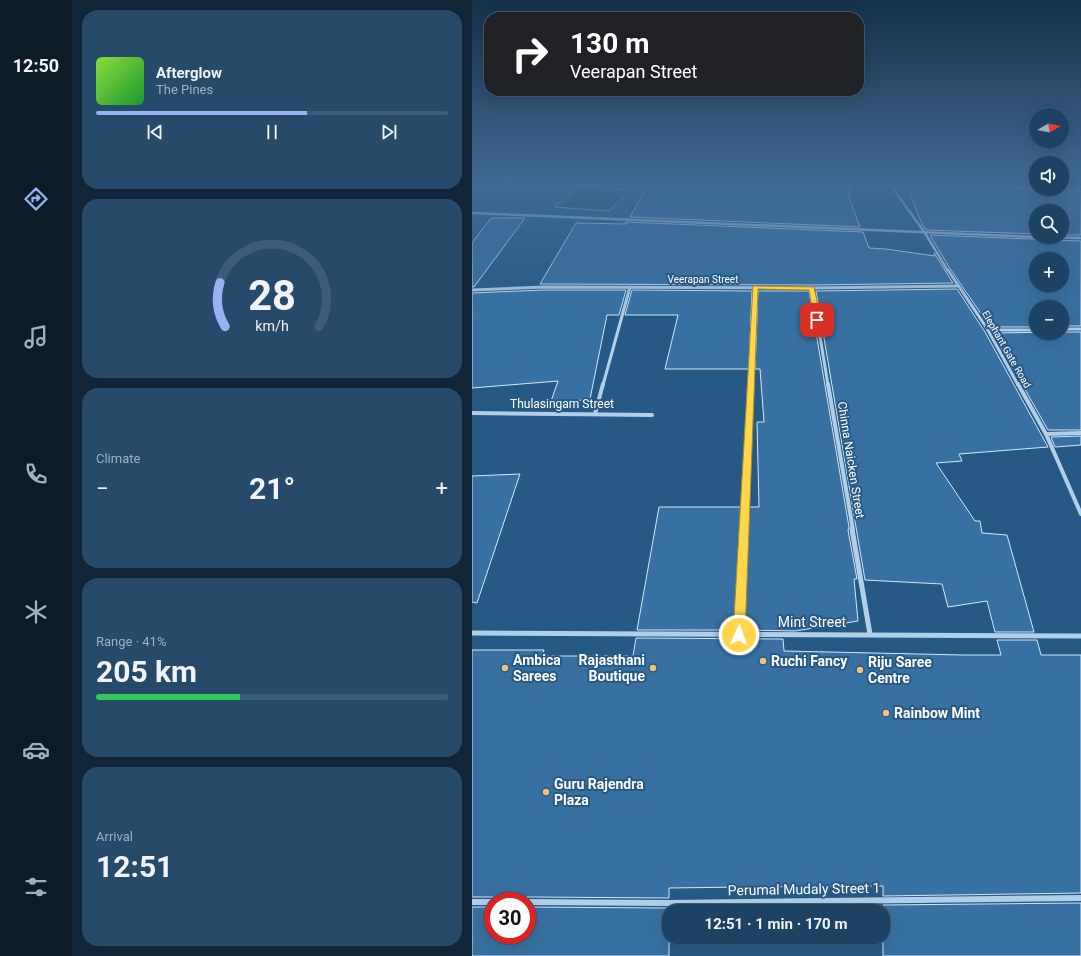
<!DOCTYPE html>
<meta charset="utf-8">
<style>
:root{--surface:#1d4364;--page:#254a6a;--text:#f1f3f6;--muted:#a0b0bf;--line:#3b5c78;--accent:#95b2f1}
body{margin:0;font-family:Roboto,sans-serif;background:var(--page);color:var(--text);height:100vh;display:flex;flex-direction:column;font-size:15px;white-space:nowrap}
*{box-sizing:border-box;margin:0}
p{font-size:13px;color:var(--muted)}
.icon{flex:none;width:22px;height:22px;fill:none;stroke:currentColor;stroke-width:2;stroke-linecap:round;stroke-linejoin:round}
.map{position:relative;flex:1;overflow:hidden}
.side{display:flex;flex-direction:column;gap:10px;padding:10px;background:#102537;width:400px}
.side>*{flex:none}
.banner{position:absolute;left:12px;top:12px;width:380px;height:84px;border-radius:16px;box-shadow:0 4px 16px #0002,0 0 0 1px var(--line);background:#202124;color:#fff;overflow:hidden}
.needle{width:26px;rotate:81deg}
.controls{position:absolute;left:557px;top:108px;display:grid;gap:8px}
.controls a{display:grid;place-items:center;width:40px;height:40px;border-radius:50%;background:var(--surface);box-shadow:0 4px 16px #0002,0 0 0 1px var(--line);font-size:20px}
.speed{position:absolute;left:12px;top:892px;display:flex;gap:8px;font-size:20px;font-weight:700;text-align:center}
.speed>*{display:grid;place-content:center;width:52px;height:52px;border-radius:50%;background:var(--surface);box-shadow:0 4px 16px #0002,0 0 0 1px var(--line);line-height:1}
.speed .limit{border:6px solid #d22;background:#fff;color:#111}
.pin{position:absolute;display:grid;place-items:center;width:34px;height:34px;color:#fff;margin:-17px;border-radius:8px;box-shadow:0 2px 6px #0006}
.me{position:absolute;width:44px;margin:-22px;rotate:3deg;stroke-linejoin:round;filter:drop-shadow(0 0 3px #0008)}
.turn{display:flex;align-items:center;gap:14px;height:84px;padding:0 20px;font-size:18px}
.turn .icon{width:52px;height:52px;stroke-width:2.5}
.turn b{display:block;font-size:28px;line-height:34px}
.big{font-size:30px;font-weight:700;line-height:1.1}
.side .widget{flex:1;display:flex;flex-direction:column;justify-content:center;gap:6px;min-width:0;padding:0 14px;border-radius:16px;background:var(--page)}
.side .dial{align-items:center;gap:0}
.dial svg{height:104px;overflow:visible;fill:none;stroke:var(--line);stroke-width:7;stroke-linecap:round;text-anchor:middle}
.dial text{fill:var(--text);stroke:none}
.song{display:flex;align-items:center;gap:12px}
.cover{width:48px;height:48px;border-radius:6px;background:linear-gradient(135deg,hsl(90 70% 55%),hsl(130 70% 35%))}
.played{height:4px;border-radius:2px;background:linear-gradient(90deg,var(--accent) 60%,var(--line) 60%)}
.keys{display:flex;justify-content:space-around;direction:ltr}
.heat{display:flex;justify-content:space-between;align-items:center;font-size:22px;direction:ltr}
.charge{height:6px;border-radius:3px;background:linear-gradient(90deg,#34c759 41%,var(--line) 0)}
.trip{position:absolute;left:190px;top:904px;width:228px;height:40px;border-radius:16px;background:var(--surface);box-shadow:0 4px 16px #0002,0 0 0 1px var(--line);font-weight:700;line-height:40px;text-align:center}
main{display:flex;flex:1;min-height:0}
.tabs{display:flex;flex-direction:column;width:72px;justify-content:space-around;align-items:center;background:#0c1b28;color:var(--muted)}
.tabs .icon{width:28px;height:28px}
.tabs .active{color:var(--accent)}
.tabs b{font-size:18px;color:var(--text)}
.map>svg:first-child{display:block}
.water{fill:#1c4266;stroke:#a6cbe8}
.building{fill:#3871a1;stroke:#d5e7f6;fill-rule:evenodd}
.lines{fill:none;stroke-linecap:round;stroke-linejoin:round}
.street-far4{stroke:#b2cfe8;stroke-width:2.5}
.street-far3{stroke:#b2cfe8;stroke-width:3}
.street-far2{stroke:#b2cfe8;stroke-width:4}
.street-far1{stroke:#b2cfe8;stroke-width:5}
.street{stroke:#b2cfe8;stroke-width:6}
.route{fill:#ffd54a;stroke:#a68a30}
.poi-dot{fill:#f0c178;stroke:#275985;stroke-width:1.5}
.labels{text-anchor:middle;stroke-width:4;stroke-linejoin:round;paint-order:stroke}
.far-street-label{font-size:10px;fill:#fff;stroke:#275985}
.street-label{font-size:12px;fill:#fff;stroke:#275985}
.near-street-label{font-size:14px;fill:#fff;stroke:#275985}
.near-poi-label{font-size:14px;font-weight:bold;fill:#fff;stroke:#275985;text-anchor:start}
</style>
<main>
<nav class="tabs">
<b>12:50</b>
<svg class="icon active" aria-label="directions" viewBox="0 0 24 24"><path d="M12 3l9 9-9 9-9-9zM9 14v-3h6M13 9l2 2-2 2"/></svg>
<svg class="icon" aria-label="music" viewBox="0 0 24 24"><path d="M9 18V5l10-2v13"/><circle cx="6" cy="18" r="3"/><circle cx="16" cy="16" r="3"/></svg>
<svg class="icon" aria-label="phone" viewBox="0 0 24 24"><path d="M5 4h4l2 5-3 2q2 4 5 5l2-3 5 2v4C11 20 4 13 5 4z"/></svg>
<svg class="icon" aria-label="climate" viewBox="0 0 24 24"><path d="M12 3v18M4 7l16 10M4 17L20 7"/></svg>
<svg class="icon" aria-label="car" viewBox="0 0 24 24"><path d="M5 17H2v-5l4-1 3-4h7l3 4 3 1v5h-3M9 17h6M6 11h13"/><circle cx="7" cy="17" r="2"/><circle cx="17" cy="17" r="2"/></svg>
<svg class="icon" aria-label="filters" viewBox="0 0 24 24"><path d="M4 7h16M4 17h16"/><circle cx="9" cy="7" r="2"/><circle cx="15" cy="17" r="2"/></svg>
</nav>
<section class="side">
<div class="widget">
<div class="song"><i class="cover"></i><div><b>Afterglow</b><p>The Pines</p></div></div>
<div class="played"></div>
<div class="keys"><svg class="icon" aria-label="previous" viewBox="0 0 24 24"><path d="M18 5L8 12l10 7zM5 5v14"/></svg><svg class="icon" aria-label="pause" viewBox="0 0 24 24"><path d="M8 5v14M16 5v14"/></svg><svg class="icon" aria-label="next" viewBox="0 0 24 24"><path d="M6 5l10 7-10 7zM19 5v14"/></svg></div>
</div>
<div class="widget dial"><svg viewBox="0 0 100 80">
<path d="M14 69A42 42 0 1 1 86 69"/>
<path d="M14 69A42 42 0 0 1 10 35" stroke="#95b2f1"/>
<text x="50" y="56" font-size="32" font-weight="700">28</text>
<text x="50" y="72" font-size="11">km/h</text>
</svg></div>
<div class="widget"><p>Climate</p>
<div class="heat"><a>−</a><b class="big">21°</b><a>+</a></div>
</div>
<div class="widget"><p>Range · 41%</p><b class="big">205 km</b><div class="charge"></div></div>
<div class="widget"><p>Arrival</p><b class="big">12:51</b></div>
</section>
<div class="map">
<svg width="609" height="956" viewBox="0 0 609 956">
<rect width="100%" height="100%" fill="#275985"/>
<polygon class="water" points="107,187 158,190 137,211 83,207"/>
<g class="building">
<polygon points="177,183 339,183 377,184 378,200 388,227 158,217"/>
<polygon points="434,184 609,191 609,235 590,235 590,211 564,211 564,234 454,230 450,224"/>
<polygon points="19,218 53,218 2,287 0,287 0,243"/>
<polygon points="154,222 391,232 397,248 414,249 463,256 462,253 481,283 340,285 68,284 104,223 154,224"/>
<path d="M458,235L609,241V326H590V307H564V327H518L477,267ZM564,259H590V285H564Z"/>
<polygon points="485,289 513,332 576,447 487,454 490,461 464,463 503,521 508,521 510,533 535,535 562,632 523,632 515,601 476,607 470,584 393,580 344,291"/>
<polygon points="72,290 154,290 147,315 135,315 118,399 78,404 86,381 0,388 0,293"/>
<polygon points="160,290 280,291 277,369 193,369 206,315 153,315"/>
<polygon points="286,291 337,291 377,527 376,530 385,579 382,579 386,621 323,631 271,630 277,507 287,507 285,422 292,422 288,369 283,369"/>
<polygon points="590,332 609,332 609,430 576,430 521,333"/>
<polygon points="609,436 609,445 583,447 579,437"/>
<polygon points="48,474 5,603 0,602 0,476"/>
<polygon points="187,507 270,507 263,630 165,630"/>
<polygon points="164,638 311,639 312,651 491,655 529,655 525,640 565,640 569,655 609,655 609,893 411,896 411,886 271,887 197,888 197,898 55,897 50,901 26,901 21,897 0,897 0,650 72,650 70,656 161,656"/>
<polygon points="609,903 609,956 411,956 411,905"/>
<polygon points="0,907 21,907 21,935 55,935 55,907 197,908 197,956 0,956"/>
</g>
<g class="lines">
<g class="street-far4">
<polyline points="417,183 453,233 476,271"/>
<polyline points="459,183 564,187"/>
<polyline points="590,187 609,188"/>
<polyline points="0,213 564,237"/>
<polyline points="567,237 609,238"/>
</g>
<g class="street-far3">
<polyline points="476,270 516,330 546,385"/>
<polyline points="340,288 356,385"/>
<polyline points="0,290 72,287 340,288 485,286"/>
<polyline points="590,329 609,329"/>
<polyline points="516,330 564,330"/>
<polyline points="131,385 158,287"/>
<polyline points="279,385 283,287"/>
</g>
<g class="street-far2">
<polyline points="356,384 381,530"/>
<polyline points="546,384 574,434 609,514"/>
<polyline points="0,413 180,415"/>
<polyline points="123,414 131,384"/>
<polyline points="574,434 609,433"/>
<polyline points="272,530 279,384"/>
</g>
<g class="street-far1">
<polyline points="380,529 398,634"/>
<polyline points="0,633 609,636"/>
<polyline points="267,635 272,529"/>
</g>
<g class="street">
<polyline points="0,902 21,902"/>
<polyline points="55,902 197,903 609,898"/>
</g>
</g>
<linearGradient id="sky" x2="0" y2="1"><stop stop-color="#153149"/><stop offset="0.58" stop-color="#416a94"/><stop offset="1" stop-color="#416a94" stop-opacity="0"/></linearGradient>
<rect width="609" height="316" fill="url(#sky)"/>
<polygon class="route" points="281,286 342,287 349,320 345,322 342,320 337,290 286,289 273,635 271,638 267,640 263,638 261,635"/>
<g class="poi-dot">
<circle cx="291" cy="661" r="4"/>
<circle cx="33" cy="668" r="4"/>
<circle cx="181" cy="668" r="4"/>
<circle cx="388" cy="670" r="4"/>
<circle cx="414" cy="713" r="4"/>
<circle cx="74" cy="792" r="4"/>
</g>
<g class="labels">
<g class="far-street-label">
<text x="231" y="283">Veerapan Street</text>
<text transform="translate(535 349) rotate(60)" y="4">Elephant Gate Road</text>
</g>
<g class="street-label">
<text x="90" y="408">Thulasingam Street</text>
<text transform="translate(379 460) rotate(81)" y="4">Chinna Naicken Street</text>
</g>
<g class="near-street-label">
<text x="340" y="627">Mint Street</text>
<text transform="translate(332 889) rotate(-1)" y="5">Perumal Mudaly Street 1</text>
</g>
<g class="near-poi-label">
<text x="41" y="665">Ambica<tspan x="41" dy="16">Sarees</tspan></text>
<text x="173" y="665" text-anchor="end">Rajasthani<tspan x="173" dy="16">Boutique</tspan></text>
<text x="299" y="666">Ruchi Fancy</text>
<text x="396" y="667">Riju Saree<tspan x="396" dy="16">Centre</tspan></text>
<text x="422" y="718">Rainbow Mint</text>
<text x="82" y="789">Guru Rajendra<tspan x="82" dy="16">Plaza</tspan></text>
</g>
</g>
</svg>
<div class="controls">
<a><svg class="needle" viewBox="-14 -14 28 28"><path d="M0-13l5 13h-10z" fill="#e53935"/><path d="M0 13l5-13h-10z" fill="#a0b0bf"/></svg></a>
<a><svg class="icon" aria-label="sound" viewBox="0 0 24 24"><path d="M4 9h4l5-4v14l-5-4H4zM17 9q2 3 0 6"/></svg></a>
<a><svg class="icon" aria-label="search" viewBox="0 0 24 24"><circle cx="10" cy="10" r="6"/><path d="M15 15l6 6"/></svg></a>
<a>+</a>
<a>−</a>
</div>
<div class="speed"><div class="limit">30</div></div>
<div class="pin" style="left:345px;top:320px;background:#d93025"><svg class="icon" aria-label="arrive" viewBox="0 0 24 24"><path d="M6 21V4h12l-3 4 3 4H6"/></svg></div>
<svg class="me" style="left:267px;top:635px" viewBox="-20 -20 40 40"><circle r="17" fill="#ffd54a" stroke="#fff" stroke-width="3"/><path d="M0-11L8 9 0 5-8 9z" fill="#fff"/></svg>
<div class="trip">12:51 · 1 min · 170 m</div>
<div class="banner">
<div class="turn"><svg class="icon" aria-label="right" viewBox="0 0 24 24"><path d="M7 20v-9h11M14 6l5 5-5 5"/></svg><div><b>130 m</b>Veerapan Street</div></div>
</div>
</div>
</main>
